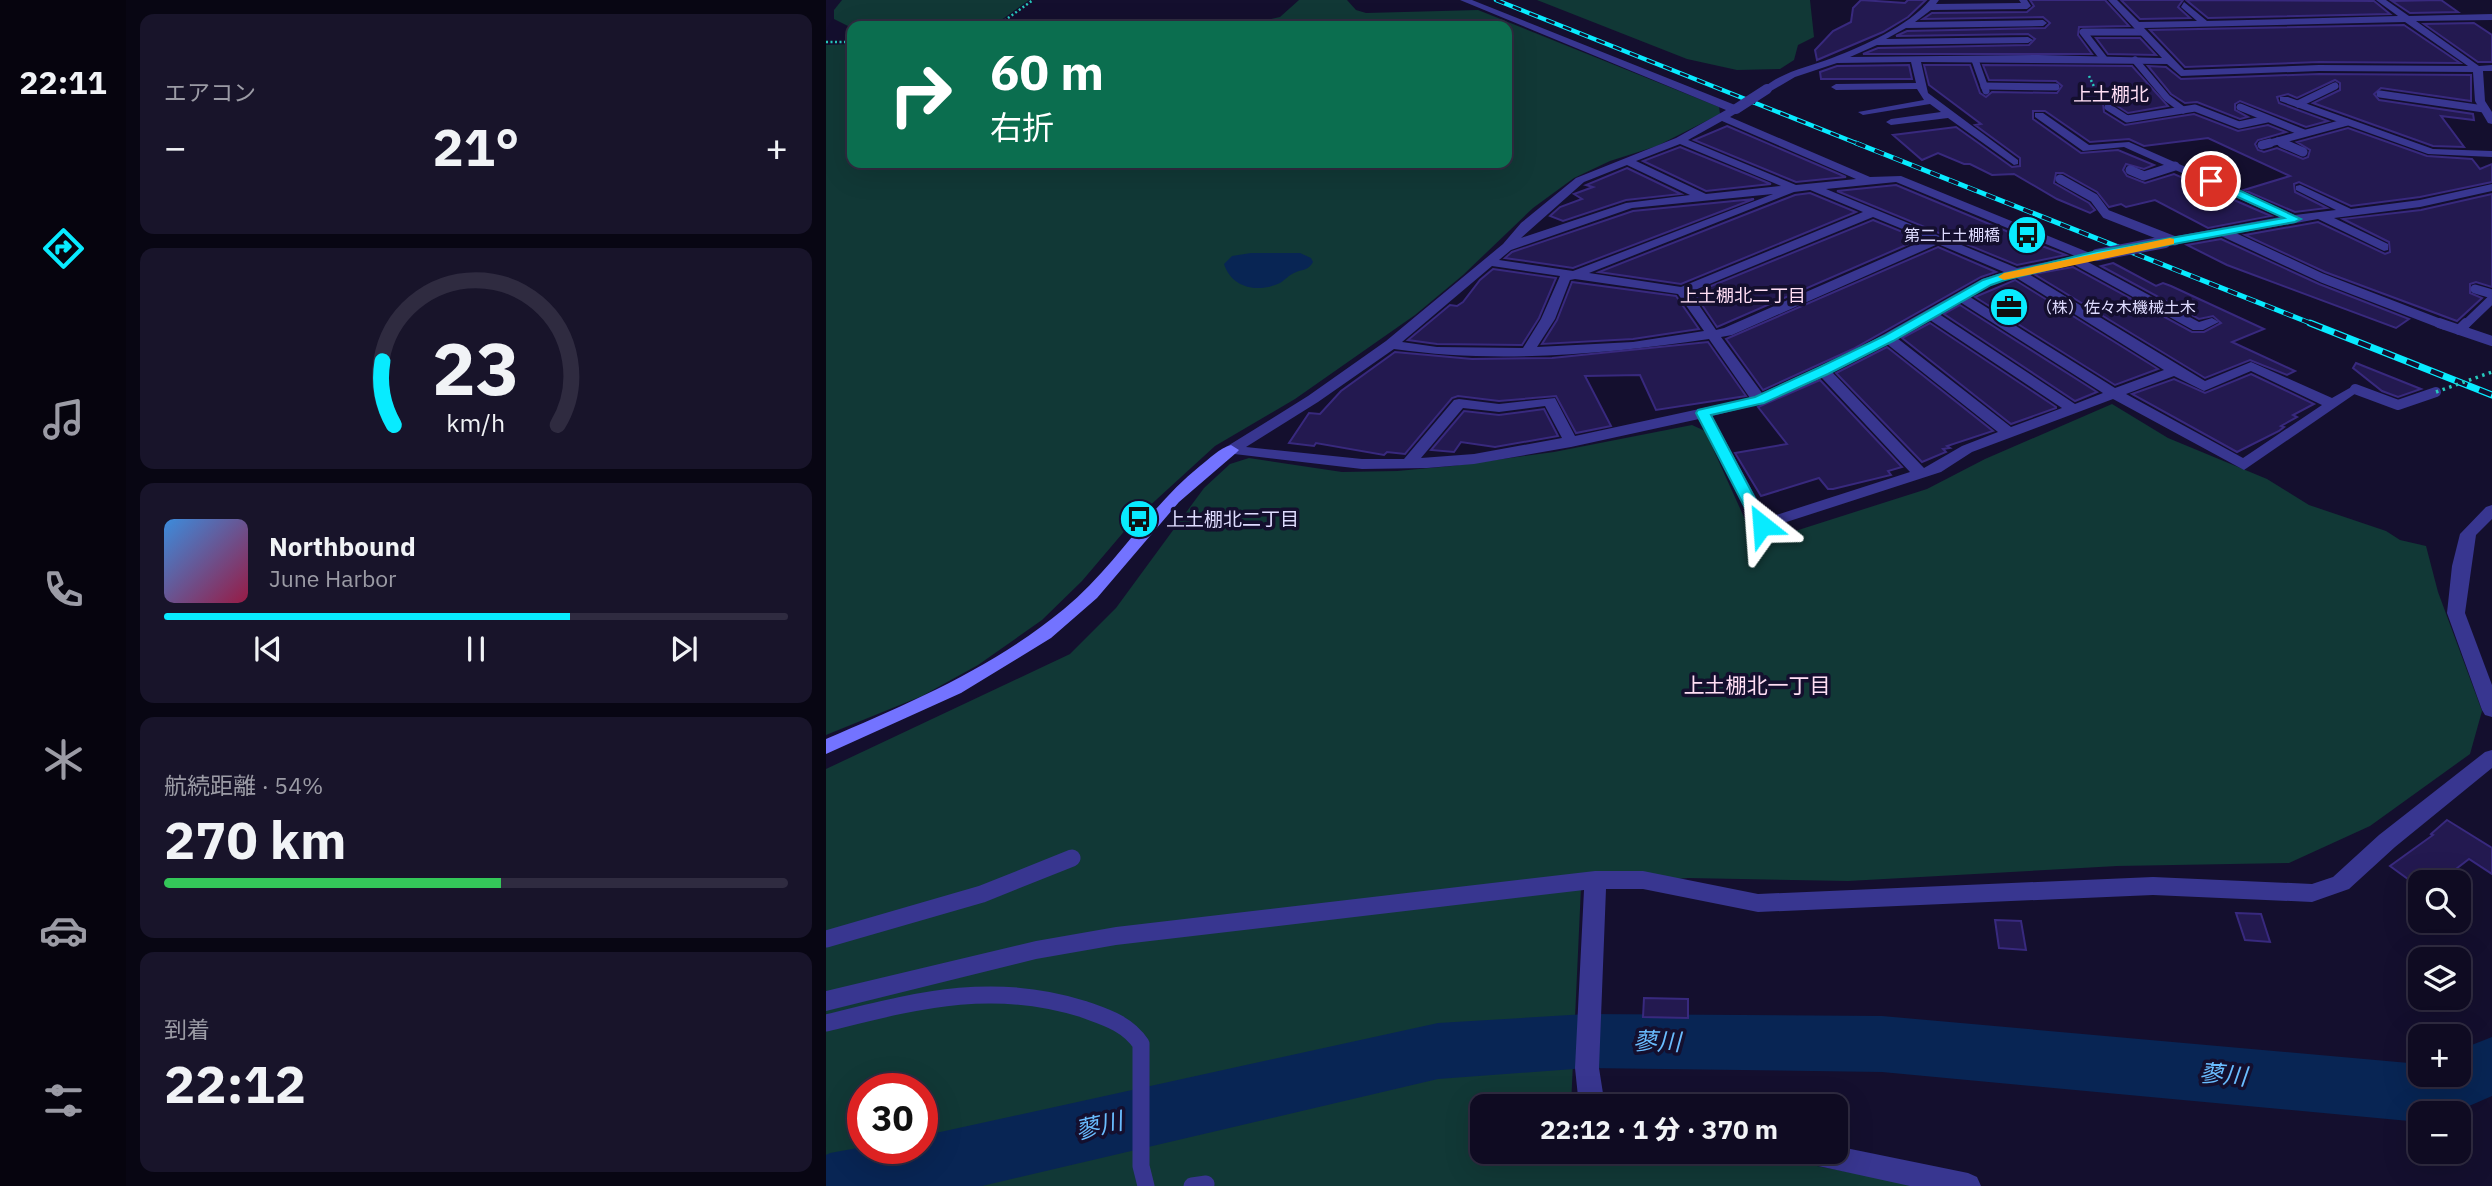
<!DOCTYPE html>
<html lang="ja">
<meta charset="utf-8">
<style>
:root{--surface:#0f0b22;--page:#18142a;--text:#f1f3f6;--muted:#9b9ba5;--line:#2f2b40;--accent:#08ebff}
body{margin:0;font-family:"IBM Plex Sans","Noto Sans JP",sans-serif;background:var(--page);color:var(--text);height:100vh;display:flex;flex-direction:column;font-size:26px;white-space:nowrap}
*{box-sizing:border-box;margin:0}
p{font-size:23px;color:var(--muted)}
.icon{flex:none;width:38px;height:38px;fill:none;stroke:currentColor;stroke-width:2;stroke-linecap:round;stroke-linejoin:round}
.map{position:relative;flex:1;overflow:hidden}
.panel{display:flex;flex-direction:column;gap:14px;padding:14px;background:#080613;width:700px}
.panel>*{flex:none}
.top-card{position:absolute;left:21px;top:21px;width:665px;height:147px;border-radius:14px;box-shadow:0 7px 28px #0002,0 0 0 2px var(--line);background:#0b6e4f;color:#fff;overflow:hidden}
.buttons{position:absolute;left:1582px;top:870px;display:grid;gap:14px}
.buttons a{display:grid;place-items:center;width:63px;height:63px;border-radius:14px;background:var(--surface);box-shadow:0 7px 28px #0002,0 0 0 2px var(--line);font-size:35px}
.speed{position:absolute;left:21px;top:1073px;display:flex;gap:14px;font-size:35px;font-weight:700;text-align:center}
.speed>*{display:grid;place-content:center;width:91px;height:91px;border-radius:50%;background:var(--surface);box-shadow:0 7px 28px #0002,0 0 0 2px var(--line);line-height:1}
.speed .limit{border:10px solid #d22;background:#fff;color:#111}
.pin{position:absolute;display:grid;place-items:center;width:60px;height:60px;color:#fff;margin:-30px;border:4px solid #fff;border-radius:50%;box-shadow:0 2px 7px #0007}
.me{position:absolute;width:77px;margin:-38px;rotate:332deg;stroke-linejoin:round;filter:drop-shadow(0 0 5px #0008)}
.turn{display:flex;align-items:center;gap:24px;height:147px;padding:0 28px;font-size:32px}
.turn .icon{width:91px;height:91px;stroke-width:2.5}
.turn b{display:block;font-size:49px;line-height:60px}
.big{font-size:52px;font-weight:800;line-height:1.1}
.panel .tile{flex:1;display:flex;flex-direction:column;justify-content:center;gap:10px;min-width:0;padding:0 24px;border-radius:14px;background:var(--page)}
.panel .dial{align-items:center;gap:0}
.dial svg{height:182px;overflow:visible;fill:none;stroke:var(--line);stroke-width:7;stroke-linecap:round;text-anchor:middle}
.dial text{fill:var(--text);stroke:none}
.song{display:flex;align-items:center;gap:21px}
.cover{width:84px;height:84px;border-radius:10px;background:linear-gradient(135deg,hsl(210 70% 55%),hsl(340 70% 35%))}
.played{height:7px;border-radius:4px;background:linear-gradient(90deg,var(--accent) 65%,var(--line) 65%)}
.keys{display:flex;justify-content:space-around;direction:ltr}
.heat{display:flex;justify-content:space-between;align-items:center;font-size:38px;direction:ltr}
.charge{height:10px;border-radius:5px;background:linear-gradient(90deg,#34c759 54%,var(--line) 0)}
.trip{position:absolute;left:644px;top:1094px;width:378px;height:70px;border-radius:14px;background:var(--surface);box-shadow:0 7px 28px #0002,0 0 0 2px var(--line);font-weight:800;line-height:70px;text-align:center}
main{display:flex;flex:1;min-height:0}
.menu{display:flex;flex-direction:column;width:126px;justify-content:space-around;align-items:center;background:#06040e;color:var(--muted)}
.menu .icon{width:49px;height:49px}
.menu .selected{color:var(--accent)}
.menu b{font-size:32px;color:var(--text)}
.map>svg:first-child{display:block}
.green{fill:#113836;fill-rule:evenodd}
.water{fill:#082554}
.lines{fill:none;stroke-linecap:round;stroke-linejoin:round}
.river{fill:#082554;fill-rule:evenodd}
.building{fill:#231950;stroke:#38297e;stroke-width:2}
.path{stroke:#26c9bc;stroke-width:2.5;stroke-dasharray:2 2.5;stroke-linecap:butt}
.lane-far3{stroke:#383690;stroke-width:7}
.lane-far2{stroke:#383690;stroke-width:9}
.lane-far1{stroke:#383690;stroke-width:10}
.lane{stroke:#383690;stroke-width:17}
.street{fill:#383690;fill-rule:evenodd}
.secondary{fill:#7373ff;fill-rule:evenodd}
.rail-far2-casing{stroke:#08ebff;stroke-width:4.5}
.rail-far1-casing{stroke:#08ebff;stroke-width:5}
.rail-casing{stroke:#08ebff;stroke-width:7}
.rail-far2{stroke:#140f2e;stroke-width:2.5;stroke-dasharray:9;stroke-linecap:butt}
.rail-far1{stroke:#140f2e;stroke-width:3.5;stroke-dasharray:10;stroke-linecap:butt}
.rail{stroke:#140f2e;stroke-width:4.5;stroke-dasharray:13;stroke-linecap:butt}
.path-bridge{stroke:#26c9bc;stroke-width:3.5;stroke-dasharray:2.5 4.5;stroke-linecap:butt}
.street-bridge-far1{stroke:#383690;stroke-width:10}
.street-bridge{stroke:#383690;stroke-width:12}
.route{fill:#08ebff;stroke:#0599a6;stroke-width:2}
.slow{fill:#f59e0b}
.labels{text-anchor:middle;stroke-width:7;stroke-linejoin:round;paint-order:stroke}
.far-poi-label{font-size:16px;fill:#dfdcff;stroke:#140f2e;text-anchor:end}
.far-neighbourhood-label{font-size:18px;fill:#ffdef4;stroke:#140f2e}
.far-quarter-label{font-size:19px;fill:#ffdef4;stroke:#140f2e}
.poi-label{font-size:19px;fill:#dfdcff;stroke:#140f2e;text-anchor:start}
.neighbourhood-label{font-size:21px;fill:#ffdef4;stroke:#140f2e}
.near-water-label{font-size:24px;font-style:italic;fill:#6abdff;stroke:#140f2e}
</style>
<main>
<nav class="menu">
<b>22:11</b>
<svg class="icon selected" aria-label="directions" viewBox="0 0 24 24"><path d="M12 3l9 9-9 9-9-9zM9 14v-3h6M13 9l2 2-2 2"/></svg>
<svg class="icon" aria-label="music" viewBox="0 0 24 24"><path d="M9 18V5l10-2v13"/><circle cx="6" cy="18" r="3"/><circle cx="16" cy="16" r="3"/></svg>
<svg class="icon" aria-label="phone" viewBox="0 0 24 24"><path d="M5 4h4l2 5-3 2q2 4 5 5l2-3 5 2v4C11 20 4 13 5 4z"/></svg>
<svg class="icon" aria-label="climate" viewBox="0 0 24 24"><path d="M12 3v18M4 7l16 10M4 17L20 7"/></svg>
<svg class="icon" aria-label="car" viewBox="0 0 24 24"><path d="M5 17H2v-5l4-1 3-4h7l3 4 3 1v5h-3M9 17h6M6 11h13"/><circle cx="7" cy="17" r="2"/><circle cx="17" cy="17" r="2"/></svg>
<svg class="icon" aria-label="filters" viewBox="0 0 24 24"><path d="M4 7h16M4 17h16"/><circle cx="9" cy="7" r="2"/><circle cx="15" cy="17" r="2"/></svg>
</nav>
<section class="panel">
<div class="tile"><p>エアコン</p>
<div class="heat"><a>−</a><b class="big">21°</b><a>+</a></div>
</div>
<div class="tile dial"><svg viewBox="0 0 100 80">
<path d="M14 69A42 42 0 1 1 86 69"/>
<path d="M14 69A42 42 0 0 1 9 41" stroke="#08ebff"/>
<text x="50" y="56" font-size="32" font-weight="700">23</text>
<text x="50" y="72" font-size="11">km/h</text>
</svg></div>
<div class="tile">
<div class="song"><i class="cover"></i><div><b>Northbound</b><p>June Harbor</p></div></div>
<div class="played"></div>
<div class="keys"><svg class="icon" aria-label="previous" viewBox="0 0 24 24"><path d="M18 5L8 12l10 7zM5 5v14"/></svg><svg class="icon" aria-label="pause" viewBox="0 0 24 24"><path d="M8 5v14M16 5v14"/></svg><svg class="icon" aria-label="next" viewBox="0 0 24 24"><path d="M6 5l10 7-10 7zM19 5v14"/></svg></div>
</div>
<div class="tile"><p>航続距離 · 54%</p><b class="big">270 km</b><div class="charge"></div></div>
<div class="tile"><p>到着</p><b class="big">22:12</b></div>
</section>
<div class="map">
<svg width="1666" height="1186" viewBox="0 0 1666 1186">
<rect width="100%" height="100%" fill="#140f2e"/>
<g class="green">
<polygon points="16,0 203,0 167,26 26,28 8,19 8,10"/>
<polygon points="473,0 521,0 530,10 540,13 652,10 893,107 894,114 831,146 784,161 748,178 707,208 637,275 589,315 469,399 389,446 307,521 256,581 216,620 152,665 96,696 0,735 0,45 26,44 26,163 681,163 681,26 260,26 437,21 454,17"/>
<polygon points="711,0 984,0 988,37 972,45 968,60 954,69 911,70 861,59"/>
<path d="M1286,404L1342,438L1441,479L1483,505L1560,531L1574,540L1600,546L1612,592L1656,711L1644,754L1544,826L1463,863L1291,866L1022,881L862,878L755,887L745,1106H656V1152H919L1095,1186H0V769L244,654L290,608L378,488L404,464L423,458L516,472L571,471L626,466L728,452L866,425L879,431L927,537L947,538L1101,489L1159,459ZM37,1088H96V1148H37Z"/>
</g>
<path class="water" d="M425,253H474L485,258L487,262C482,271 476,269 468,273C463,275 459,280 454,283C433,293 406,289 398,264L406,256Z"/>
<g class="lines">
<polygon class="river" points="761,1014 1056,1016 1583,1063 1594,1061 1594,1074 1633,1074 1633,1050 1666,1037 1666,1096 1627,1113 1594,1113 1594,1120 1583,1121 1056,1072 761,1068 612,1079 156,1186 0,1186 0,1155 4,1153 37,1147 96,1148 96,1136 612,1023"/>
</g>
<g class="building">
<polygon points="1035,0 1079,3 1082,0 1100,0 1082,17 1057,32 991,60 989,50 1007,31 1025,22 1027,8"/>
<polygon points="1204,0 1279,0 1303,26 1253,27 1252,35 1266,54 1037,54 1052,48 1203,45 1209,39 1202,34 1070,36 1081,31 1219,28 1224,23 1217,17 1097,19 1106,13 1201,12 1208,6"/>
<polygon points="1295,0 1357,0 1352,7 1364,18 1314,19"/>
<polygon points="1360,0 1548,1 1564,14 1382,18"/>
<polygon points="1615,0 1632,12 1584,13 1566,1"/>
<polygon points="1648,23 1666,35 1666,62 1652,62 1598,24"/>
<polygon points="1578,25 1634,63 1493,62 1359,67 1324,30"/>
<polygon points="1270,38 1314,38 1330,55 1282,54"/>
<polygon points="1083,65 1086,79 995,79 994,72 1011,66"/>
<polygon points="1098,65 1144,65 1154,93 1160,97 1166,92 1231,93 1236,86 1230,81 1163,80 1157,65 1306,66 1342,106 1302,113 1285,102 1277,103 1278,112 1299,125 1368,114 1412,131 1442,125 1460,132 1432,140 1429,144 1432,150 1438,152 1451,148 1477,159 1482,157 1484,150 1471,142 1522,128 1601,156 1646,159 1654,169 1666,164 1666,182 1594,197 1525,206 1473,182 1468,184 1469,192 1501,208 1469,212 1418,190 1464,176 1382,138 1318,146 1303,139 1264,142 1219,111 1207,111 1207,119 1255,153 1292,150 1328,165 1318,169 1300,164 1297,170 1301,176 1319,183 1348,174 1445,216 1382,228 1329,200 1300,207 1295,204 1283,207 1271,192 1237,173 1230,173 1228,183 1263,203 1269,210 1264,213 1231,199 1188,174 1166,175 1144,164 1138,164 1112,153 1096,160 1067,135 1130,127 1186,167 1194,166 1194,158 1149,125 1155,124 1103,85"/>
<polygon points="1322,66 1340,67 1355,79 1493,74 1645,75 1645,101 1555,88 1548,94 1553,100 1647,114 1648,120 1615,116 1638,147 1607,146 1487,103 1514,90 1514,83 1509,80 1471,98 1462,94 1451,97 1453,103 1502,121 1480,127 1414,101 1409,104 1409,110 1422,117 1414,119 1371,102 1359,103 1345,94"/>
<polygon points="901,126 1020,177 970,182 868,140"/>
<polygon points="854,147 945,184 880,191 817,161"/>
<polygon points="801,168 855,194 800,200 737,221 724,216 734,207 756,199 748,194 767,187 760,185"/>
<polygon points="1070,185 1216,246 1240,255 1191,265 1011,191"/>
<polygon points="984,193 1030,212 855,284 773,272 969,195"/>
<polygon points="1666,194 1666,287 1650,282 1644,284 1644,293 1656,298 1631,321 1499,272 1419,235 1492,222 1559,254 1564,252 1563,242 1517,219 1595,210"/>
<polygon points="928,199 747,268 679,258 686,252 807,211"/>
<polygon points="1047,220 1094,239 891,327 868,293"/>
<polygon points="1395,239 1493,284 1583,319 1570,328 1401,265 1361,245"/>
<polygon points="1112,247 1170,272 1155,277 1027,349 937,390 900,339"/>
<polygon points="1287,263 1330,286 1337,283 1345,286 1438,329 1406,342 1469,371 1461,375 1424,360 1379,378 1208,274 1247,267 1366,332 1378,332 1395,323 1387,316 1373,319 1275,266"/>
<polygon points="667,269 730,278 713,318 696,345 611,344 582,340 624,305 631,306 637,302 654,280"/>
<polygon points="1189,280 1332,369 1289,385 1149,297"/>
<polygon points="746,282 850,296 873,329 807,339 716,344 731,320"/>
<polygon points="1134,305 1271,392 1249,401 1118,314"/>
<polygon points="1104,323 1230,407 1230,408 1185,424 1076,338"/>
<polygon points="882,342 920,396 830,410 814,375 759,376 785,426 750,433 730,396 673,401 632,396 626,398 579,454 561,452 558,455 490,443 488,446 463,443 483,413 494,414 515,391 569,352 646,359 726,358"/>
<polygon points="1061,347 1167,431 1121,446 1124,448 1117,449 1120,452 1096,462 1010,373"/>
<polygon points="1530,363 1595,389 1572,397 1556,391 1527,368"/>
<polygon points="1425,374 1488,404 1467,415 1471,417 1455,426 1458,427 1453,431 1411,452 1306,394 1348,379 1379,393"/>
<polygon points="994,380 1076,467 1062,471 1065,475 1007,489 1002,489 993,478 935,496 909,453 961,444 932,407"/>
<polygon points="718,409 732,436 669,447 635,442 628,452 605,450 638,411 673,415"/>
<polygon points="1621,820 1666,848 1666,874 1643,859 1613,882 1586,882 1564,866 1607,835 1605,834"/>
<polygon points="1410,913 1435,914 1444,942 1419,940"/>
<polygon points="1169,920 1195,921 1200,950 1173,948"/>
<polygon points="818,998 862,999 862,1018 817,1017"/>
</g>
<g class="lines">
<g class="path">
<polyline points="171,26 207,0"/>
<polyline points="0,42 26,42"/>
<polyline points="1263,76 1272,95"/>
</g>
<g class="lane-far3">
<polyline points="1278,59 1257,32 1316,32"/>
<polyline points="1149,60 1160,91"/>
<polyline points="1309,60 1341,98 1357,110"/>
<polyline points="1158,86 1230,87"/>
<polyline points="1554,94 1658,109"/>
<polyline points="1472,104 1509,86"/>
<polyline points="1282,107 1301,119 1369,108 1413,125 1441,119"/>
<polyline points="1414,107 1478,133"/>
<polyline points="1452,141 1460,145"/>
<polyline points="1437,145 1521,122"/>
</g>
<g class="lane-far2">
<polyline points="1456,143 1477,152"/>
<polyline points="1436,145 1444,143"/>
<polyline points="1304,170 1318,176 1349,166"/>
<polyline points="1234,179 1268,198 1280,214 1349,241"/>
<polyline points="1397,232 1496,278 1618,325"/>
<polyline points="1649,289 1666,294"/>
<polyline points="1639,325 1666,299"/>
</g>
<g class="lane-far1">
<polyline points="1613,323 1666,341"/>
<polyline points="1633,330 1640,323"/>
<polyline points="1529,389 1572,405 1610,392"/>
</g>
<g class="lane">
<polyline points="0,939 156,894 246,858"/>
<path d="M0,1023C90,1001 165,980 257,1009C279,1017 301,1023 315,1044V1166L320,1186"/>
<polyline points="366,1186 380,1184"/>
</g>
<g class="street">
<path d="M634,0H646L914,107V111L904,117L1044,177L1075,176L1264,253L1275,252V258L1260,261L1373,322L1386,318L1393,322L1377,330H1367L1247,264L1201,273L1379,381L1425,362L1506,398L1529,385L1536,389L1418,470L1287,399L1146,452L1115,472L936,530L928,525L873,419L745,447L648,464L601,468L536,469L400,453L397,450L400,447L482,396L560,341L677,244L695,223L750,178L850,138L900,110ZM896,121L1030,179L970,185L862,140ZM854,144L955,186L880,194L810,161ZM801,165L864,195L800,203L695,238L758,182ZM1070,182L1249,256L1191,268L1000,189ZM984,190L1037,212L855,287L763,273L968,192ZM947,194L747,271L673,260L685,250L806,208ZM1047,217L1101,239L898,328L890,330L864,292ZM1112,244L1178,272L1156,279L1028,351L936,393L895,337L906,335ZM666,266L734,276L715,319L697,348L611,347L576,342ZM1189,277L1338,370L1289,388L1144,297L1166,285ZM749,279L852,294L878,331L807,342L711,347L729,319L744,280ZM1134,302L1277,393L1249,404L1113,314ZM1104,320L1236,408L1185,427L1071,338ZM883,339L924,398L749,436L729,398L673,404L633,399L628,400L578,459H536L420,447L492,402L568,349C672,364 779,354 883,339ZM1061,344L1172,432L1136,446L1098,468L1006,372ZM1425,371L1496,405L1417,458L1300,394L1348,376L1378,391ZM995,377L1084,472L941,518L886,416L938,403ZM719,406L736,438L648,454L595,458L637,408L673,412Z"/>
<path d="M1104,0H1113L1110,4L1195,3L1193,0H1201L1205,6L1201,9L1105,10L1089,22L1217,20L1221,23L1217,26L1080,28L1060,39L1202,37L1207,40L1202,43L1051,45L1024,57L1213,55L1336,58L1282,0H1291L1313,22L1371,21L1355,7L1358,2L1381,21L1572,16L1550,0H1560L1583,16L1666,14V20L1590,21L1653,66L1666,65V71H1657L1659,101L1666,112V124L1662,123L1649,101L1647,72L1493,71L1355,76L1341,64L1095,62L1102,93L1192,160V164L1188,165L1122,118L1065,125L1060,122L1065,119L1115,112L1104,104L1037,115L1032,112L1098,100L1091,89L1010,90L1005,87L1010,84L1090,83L1085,62L1011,63L969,77L945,91L936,89C955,72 982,67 1006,58C1039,45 1081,27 1104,0ZM1579,22L1642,66L1493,65L1358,70L1318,28Z"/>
<polygon points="1454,97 1462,97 1607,149 1666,151 1666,157 1602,154 1454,101"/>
<polygon points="1209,113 1217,113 1263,145 1303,142 1469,215 1510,210 1470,190 1470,186 1474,185 1525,209 1594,200 1666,184 1666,191 1594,207 1508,218 1562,244 1562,250 1558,251 1492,219 1339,246 1333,242 1335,239 1454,217 1298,147 1257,151 1209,117"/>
<polygon points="1666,505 1666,519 1650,535 1639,613 1666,685 1666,717 1659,715 1656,710 1621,613 1626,566 1634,534 1660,507"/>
<polygon points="1666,750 1666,768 1569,847 1523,889 1486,902 1327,895 932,912 817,889 780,889 773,1068 779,1106 753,1106 749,1068 758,890 290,945 210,959 0,1011 0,991 210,941 290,927 769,871 817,871 932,894 1327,877 1486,884 1507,877 1553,835 1659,752"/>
<polygon points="1010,1146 1142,1173 1151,1177 1155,1186 1084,1186 983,1164 974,1161 970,1152 1010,1152"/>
</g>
<path class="secondary" d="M405,445L413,450L410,453L353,502L271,598L225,638L135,693L0,754V739C84,703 168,667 238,609C289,567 322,508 374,466C383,459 394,448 405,445Z"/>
<g class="rail-far2-casing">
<polyline id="rail-far2" points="670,0 1035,145"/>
</g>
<g class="rail-far1-casing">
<polyline id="rail-far1" points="1030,143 1489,325"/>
</g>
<g class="rail-casing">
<polyline id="rail" points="1484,323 1666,395"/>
</g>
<use href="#rail-far2" class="rail-far2"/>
<use href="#rail-far1" class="rail-far1"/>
<use href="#rail" class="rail"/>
<polyline class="path-bridge" points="1610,392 1666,372"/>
<polyline class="street-bridge-far1" points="910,109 941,89"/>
<polyline class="street-bridge" points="1271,255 1339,242"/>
</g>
<polygon class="route" points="1381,179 1389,179 1475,219 1469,222 1271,258 1179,280 1165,285 1067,341 1002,374 938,403 885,415 943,525 941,529 930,529 870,413 872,410 929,397 992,368 1058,336 1157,280 1172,275 1271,251 1458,218 1381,183"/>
<polygon class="slow" points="1344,238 1348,239 1348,244 1178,280 1172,277 1178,273"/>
<defs>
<g id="bus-disc" transform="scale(2.0125)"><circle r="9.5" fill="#08ebff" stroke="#140f2e"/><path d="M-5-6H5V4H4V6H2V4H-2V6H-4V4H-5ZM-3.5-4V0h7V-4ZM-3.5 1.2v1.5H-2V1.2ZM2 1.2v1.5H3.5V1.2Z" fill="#111"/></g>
<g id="office-disc" transform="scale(2.0125)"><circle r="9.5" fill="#08ebff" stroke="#140f2e"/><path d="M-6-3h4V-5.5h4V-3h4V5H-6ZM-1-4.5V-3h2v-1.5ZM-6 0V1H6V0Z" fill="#111"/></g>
</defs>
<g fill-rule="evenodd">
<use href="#bus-disc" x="1201" y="235"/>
<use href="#office-disc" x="1183" y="307"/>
<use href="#bus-disc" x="313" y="519"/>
</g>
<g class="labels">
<g class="far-poi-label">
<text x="1174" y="241">第二上土棚橋</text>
<text x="1210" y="313" text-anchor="start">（株）佐々木機械土木</text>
</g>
<g class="far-neighbourhood-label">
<text x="917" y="302">上土棚北二丁目</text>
</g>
<g class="far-quarter-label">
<text x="1285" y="101">上土棚北</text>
</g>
<g class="poi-label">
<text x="340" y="526">上土棚北二丁目</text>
</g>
<g class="neighbourhood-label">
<text x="931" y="693">上土棚北一丁目</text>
</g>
<g class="near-water-label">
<text transform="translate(831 1042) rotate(1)" y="8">蓼川</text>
<text transform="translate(1397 1075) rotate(5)" y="8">蓼川</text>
<text transform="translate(273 1126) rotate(-13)" y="8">蓼川</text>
</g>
</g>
</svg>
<div class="buttons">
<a><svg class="icon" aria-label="search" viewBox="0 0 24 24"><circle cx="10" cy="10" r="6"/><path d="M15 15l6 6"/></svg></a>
<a><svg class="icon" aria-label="layers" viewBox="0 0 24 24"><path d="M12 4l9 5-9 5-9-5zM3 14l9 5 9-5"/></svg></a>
<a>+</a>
<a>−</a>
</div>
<div class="speed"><div class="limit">30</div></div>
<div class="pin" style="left:1385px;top:181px;background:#d93025"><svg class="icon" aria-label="arrive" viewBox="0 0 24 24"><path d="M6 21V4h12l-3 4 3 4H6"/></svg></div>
<svg class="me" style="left:936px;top:525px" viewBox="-20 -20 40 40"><path d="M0-17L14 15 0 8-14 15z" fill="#08ebff" stroke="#fff" stroke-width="4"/></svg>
<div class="trip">22:12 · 1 分 · 370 m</div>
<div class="top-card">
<div class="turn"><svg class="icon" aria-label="right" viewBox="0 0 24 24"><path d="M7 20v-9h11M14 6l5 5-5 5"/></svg><div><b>60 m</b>右折</div></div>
</div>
</div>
</main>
